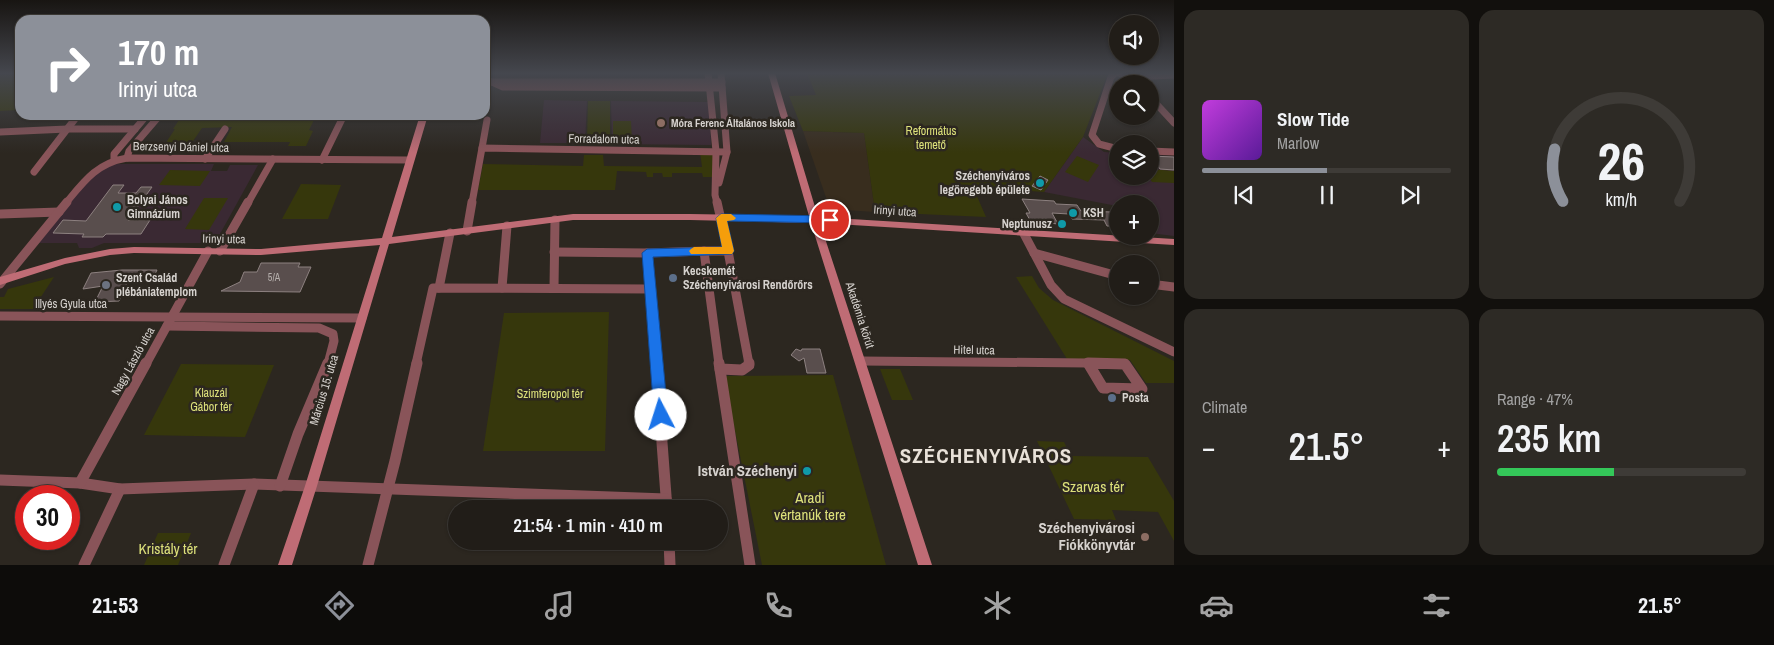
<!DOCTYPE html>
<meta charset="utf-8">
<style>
:root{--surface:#211d18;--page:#2d2a25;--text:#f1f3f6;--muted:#a2a2a2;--line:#3e3b37;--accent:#8c9099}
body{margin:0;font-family:"Archivo Narrow",sans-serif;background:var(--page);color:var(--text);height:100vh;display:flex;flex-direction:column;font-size:19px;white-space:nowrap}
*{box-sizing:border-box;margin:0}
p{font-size:16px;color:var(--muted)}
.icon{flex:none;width:28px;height:28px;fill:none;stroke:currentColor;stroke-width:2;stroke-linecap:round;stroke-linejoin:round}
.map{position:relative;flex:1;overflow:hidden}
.details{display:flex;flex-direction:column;gap:10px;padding:10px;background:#12100d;width:600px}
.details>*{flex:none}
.top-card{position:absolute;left:15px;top:15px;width:475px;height:105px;border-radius:15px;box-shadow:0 1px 4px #0004,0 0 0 1px var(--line);background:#8c9099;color:#fff;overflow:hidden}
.controls{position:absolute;left:1109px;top:15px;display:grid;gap:10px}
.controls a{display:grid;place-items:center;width:50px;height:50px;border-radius:50%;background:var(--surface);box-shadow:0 1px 4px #0004,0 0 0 1px var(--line);font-size:25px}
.speed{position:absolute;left:15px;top:485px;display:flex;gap:10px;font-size:25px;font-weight:700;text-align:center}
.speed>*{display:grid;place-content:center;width:65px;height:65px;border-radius:50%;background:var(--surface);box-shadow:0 1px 4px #0004,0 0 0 1px var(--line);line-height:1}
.speed .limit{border:8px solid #d22;background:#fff;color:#111}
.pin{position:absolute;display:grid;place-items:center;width:42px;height:42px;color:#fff;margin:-21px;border:2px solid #fff;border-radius:50%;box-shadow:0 1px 5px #0007}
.me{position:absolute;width:55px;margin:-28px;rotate:355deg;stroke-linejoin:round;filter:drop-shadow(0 0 4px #0008)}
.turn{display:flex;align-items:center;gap:18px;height:105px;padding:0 20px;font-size:22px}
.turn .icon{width:65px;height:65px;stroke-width:2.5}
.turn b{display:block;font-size:35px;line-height:42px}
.big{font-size:38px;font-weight:600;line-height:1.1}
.details .widget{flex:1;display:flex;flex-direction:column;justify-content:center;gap:8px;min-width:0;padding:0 18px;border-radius:15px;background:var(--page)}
.details .dial{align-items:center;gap:0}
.dial svg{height:130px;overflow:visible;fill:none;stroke:var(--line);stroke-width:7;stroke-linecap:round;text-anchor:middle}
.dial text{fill:var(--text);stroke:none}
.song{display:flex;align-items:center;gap:15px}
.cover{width:60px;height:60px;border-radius:8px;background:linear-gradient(135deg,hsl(290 70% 55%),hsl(270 70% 35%))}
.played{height:5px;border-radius:2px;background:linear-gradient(90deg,var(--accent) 50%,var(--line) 50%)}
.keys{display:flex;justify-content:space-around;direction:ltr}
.heat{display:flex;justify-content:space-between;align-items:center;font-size:28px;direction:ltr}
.charge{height:8px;border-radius:4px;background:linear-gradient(90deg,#34c759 47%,var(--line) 0)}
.details .tiles{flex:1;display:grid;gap:10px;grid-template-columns:repeat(2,1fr)}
.trip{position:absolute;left:448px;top:500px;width:280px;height:50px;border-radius:25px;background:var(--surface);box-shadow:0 1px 4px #0004,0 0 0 1px var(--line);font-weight:600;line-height:50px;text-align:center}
.tab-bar{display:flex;height:80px;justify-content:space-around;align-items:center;background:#0d0c0a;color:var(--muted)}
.tab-bar .icon{width:35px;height:35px}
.tab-bar .selected{color:var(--accent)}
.tab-bar b{font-size:22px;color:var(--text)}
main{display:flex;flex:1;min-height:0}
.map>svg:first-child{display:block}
.industrial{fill:#382d1e}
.education{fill:#3a2933}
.green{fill:#36370c}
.building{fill:#594e4d;stroke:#8d8180}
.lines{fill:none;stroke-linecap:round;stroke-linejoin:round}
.street-far2{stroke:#895459;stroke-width:7}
.street-far1{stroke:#895459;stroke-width:9}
.street{stroke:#895459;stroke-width:11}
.secondary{fill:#bf6c75;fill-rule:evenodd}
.route{fill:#1a73e8;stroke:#114b97}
.slow{fill:#f59e0b}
.education-dot{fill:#8d6e63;stroke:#2c2720;stroke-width:2}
.culture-dot{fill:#0f9aa8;stroke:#2c2720;stroke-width:2}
.service-dot{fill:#5c6f8a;stroke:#2c2720;stroke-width:2}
.worship-dot{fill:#6b7280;stroke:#2c2720;stroke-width:2}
.labels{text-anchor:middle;stroke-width:5;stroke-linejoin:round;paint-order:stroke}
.number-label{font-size:10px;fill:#b7b1ae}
.far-poi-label{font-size:11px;font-weight:bold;fill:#d6d2ce;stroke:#2c2720;text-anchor:start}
.park-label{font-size:12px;fill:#dce07a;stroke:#2c2720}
.street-label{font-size:12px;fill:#d6d2ce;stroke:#2c2720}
.poi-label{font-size:12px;font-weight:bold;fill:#d6d2ce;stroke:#2c2720;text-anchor:start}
.near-poi-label{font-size:15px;font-weight:bold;fill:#d6d2ce;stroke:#2c2720;text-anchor:end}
.near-park-label{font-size:15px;fill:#dce07a;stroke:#2c2720}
.near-district-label{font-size:21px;font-weight:bold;letter-spacing:1px;fill:#e8e1d8;stroke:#2c2720}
</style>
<main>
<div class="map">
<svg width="1174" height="565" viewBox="0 0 1174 565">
<rect width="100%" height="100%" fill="#2c2720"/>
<polygon class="industrial" points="803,131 864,133 875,212 830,209"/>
<g class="education">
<polygon points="544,100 587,101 585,143 540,143"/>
<polygon points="611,101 709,102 711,145 612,144"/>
<polygon points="1083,137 1104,152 1117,153 1118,176 1150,176 1150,155 1174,156 1174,236 1150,233 1150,204 1118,204 1117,206 1044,192"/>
<polygon points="111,164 214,164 211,171 227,171 230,165 258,165 215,243 104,243 92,248 79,248 77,243 36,243 92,174"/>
</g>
<g class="green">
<polygon points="0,73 20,73 20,110 0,111"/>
<polygon points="807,73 1108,73 1083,137 1044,192 1015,190 1013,188 973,187 986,217 875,212 864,133 803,131 789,96 816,95"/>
<polygon points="588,101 610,101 610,144 587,144"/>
<path d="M196,115H296L294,118C302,118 307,122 315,118L309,130L313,131L306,146H288L290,142H224L232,127L202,128L191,144H165L175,129H173L179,120H192Z"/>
<polygon points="613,121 631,121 632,142 613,142"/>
<polygon points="700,152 713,152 713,177 703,177 702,173 672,173 672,177 663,177 662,173 653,173 653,177 647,177 646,172 617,171 615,190 478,190 483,164 583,166 584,155 603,155 604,166 702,167"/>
<polygon points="1077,156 1099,165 1088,182 1065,172"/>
<polygon points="1150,169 1174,171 1174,183 1152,182 1148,176 1150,176"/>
<polygon points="170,170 210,171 200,186 159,185"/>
<polygon points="301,184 341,185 328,219 282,219"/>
<polygon points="204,198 228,198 209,230 185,229"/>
<polygon points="1032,276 1039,288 1053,300 1174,361 1174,383 1146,383 1130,360 1067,359 1016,277"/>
<polygon points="54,277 33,309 0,309 0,297 4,297 8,289"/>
<polygon points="609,312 605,451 483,451 504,313"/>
<polygon points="181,364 274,365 245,437 144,435"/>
<polygon points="880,369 900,369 913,400 892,400"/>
<polygon points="833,375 886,565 762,565 724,376"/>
<polygon points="1037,441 1064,442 1071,456 1148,457 1174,501 1174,541 1158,512 1112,510 1116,520 1074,519"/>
<polygon points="158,533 191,533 178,565 144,565"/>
</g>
<g class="building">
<polygon points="1150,156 1174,157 1174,170 1160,169"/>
<polygon points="1040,176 1048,180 1041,190 1032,186"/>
<polygon points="113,185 124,185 118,193 136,193 141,187 152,187 128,220 150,220 141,234 106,234 103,237 82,237 84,234 53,233 63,220 86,221"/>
<polygon points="1022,199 1054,201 1056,204 1077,205 1081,211 1112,212 1118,220 1118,226 1107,226 1104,220 1072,219 1069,214 1052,213 1058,224 1049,223 1050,225 1031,222 1026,213 1030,213"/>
<polygon points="261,263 300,263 298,267 311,267 300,292 221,291 240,282 244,272 257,272"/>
<polygon points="122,270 157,270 152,280 127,283 119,301 95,302 103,286 83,289 91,273"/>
<polygon points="796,349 801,351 802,349 820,349 826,373 807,373 804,358 799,361 791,355"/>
</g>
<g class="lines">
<g class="street-far2">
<polyline points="708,73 716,151 715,195 717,203"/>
<polyline points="1115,73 1111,77 1092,135 1099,144 1118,149"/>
<polyline points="1118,73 1131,77 1174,75"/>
<polyline points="485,82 722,82"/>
<polyline points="492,82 503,87 722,88"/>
<polyline points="1150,97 1174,123"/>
<polyline points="0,132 67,129 135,129"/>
<polyline points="482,148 487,120"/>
<polyline points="1150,151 1174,152"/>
<polyline points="127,158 129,151 160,115"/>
<polyline points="205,159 225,129"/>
<polyline points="114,160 114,154 147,115"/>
<polyline points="322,160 344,115"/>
<polyline points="34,172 78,115"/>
<polyline points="719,183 727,152 721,73"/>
<path d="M66,203C84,181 97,163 127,158L410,160"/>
<polyline points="248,203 273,159"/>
<polyline points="472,203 482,148 727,152"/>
</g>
<g class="street-far1">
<polyline points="717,202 728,251 704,251 719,364"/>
<polyline points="0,214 59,212"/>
<polyline points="467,231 472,202"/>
<polyline points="1023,232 1051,285 1064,299 1174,352"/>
<polyline points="220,251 248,202"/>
<polyline points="728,251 749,364"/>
<polyline points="554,252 647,253 704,251"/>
<polyline points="647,253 657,364"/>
<polyline points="1034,253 1118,276"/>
<polyline points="0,284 67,202"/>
<polyline points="1150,284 1174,287"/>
<polyline points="439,288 450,233"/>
<polyline points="502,288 507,226"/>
<polyline points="554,288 555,220"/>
<polyline points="0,316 362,318"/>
<polyline points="167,326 319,328 333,334 334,341 328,364"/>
<polyline points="861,361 1088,363"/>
<polyline points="1088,363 1125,364"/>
<polyline points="146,364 208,251"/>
<polyline points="416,364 433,288 650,289"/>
</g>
<g class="street">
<polyline points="656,363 667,509"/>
<polyline points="719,363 750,565"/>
<polygon points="1088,363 1125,364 1142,389 1103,388"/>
<polyline points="720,369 742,370 749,365 749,363"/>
<polyline points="0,480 80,483 120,489 254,484 666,499"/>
<polyline points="80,483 146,363"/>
<polyline points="280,486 298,434 328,363"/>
<polyline points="669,541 670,565"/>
<polyline points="84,565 120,489"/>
<polyline points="224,565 254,484"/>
<polyline points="368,565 395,461 417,363"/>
</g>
<polygon class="secondary" points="768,73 775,73 818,217 1174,239 1174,245 820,223 932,565 918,565 811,223 690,220 573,220 389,244 317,486 292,565 278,565 305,486 380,245 261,255 134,253 110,255 65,264 0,285 0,277 65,258 110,249 134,247 261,249 382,238 420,115 428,115 392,237 573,214 690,214 809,216"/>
</g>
<linearGradient id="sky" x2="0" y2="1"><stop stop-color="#181512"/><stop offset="0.48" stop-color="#45474e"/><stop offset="1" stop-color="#45474e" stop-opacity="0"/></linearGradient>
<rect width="1174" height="153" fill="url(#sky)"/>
<polygon class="route" points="721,214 830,216 835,220 830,223 727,221 734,251 732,254 653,257 668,415 666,420 661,421 656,420 654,415 642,253 647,249 722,247 716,218"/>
<polygon class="slow" points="721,214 731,214 736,218 734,220 727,221 734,251 732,254 691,254 689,251 691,249 694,247 722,247 716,218"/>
<g class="education-dot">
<circle cx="661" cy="123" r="5"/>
<circle cx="1145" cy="537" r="5"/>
</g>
<g class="culture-dot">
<circle cx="1040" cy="183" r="5"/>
<circle cx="117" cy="207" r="5"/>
<circle cx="1073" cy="213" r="5"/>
<circle cx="1062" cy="224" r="5"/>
<circle cx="807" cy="471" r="5"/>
</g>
<g class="service-dot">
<circle cx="673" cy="278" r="5"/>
<circle cx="1112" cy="398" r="5"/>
</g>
<circle class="worship-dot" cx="106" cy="285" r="5"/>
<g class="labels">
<g class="number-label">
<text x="274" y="281">5/A</text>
</g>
<g class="far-poi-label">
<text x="671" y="127">Móra Ferenc Általános Iskola</text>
</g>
<g class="park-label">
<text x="931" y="135">Református<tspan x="931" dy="14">temető</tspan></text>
<text x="211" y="397">Klauzál<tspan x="211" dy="14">Gábor tér</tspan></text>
<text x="550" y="398">Szimferopol tér</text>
</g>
<g class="street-label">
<text transform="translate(604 139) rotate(1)" y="4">Forradalom utca</text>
<text transform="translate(181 147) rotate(1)" y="4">Berzsenyi Dániel utca</text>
<text transform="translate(895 211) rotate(4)" y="4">Irinyi utca</text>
<text transform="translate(224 239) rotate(1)" y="4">Irinyi utca</text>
<text x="71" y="308">Illyés Gyula utca</text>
<text transform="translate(860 315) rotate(72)" y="4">Akadémia körút</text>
<text transform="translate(974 350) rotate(1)" y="4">Hitel utca</text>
<text transform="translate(133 361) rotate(-61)" y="4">Nagy László utca</text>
<text transform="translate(324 390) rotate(-73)" y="4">Március 15. utca</text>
</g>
<g class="poi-label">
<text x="1030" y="180" text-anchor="end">Széchenyiváros<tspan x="1030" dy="14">legöregebb épülete</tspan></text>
<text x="127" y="204">Bolyai János<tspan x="127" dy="14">Gimnázium</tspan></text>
<text x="1083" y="217">KSH</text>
<text x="1052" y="228" text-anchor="end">Neptunusz</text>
<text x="683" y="275">Kecskemét<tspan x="683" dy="14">Széchenyivárosi Rendőrőrs</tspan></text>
<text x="116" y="282">Szent Család<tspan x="116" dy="14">plébániatemplom</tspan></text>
<text x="1122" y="402">Posta</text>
</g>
<g class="near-poi-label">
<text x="797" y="476">István Széchenyi</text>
<text x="1135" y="533">Széchenyivárosi<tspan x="1135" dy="17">Fiókkönyvtár</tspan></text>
</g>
<g class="near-park-label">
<text x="1093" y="492">Szarvas tér</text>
<text x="810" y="503">Aradi<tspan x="810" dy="17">vértanúk tere</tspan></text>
<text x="168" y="554">Kristály tér</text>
</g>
<g class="near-district-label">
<text x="986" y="463">SZÉCHENYIVÁROS</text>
</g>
</g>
</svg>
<div class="controls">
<a><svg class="icon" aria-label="sound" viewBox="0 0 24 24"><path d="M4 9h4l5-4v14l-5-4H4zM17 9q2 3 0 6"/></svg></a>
<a><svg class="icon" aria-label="search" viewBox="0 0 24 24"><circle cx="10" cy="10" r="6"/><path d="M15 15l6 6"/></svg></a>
<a><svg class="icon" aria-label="layers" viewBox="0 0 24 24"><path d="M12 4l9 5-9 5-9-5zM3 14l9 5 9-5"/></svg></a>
<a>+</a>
<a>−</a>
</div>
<div class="speed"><div class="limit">30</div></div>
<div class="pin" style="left:830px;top:220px;background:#d93025"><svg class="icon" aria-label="arrive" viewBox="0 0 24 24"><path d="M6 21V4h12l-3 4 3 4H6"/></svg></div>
<svg class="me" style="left:661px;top:415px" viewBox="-20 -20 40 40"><circle r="19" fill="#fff"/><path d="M0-13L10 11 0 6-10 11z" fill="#1a73e8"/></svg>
<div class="trip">21:54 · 1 min · 410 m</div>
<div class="top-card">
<div class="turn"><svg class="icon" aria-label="right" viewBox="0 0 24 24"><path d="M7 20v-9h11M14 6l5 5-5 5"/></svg><div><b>170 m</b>Irinyi utca</div></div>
</div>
</div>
<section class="details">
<div class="tiles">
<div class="widget">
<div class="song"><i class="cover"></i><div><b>Slow Tide</b><p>Marlow</p></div></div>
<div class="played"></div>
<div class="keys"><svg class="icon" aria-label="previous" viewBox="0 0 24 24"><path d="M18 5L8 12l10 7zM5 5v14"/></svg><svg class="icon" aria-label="pause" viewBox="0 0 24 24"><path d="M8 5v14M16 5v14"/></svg><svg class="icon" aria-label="next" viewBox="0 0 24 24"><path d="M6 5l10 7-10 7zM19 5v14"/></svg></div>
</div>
<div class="widget dial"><svg viewBox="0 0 100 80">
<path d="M14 69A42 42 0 1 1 86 69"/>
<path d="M14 69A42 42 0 0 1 9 37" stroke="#8c9099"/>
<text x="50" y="56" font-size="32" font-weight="700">26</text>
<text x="50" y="72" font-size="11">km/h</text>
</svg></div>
<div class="widget"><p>Climate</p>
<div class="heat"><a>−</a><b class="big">21.5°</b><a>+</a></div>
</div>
<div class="widget"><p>Range · 47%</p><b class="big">235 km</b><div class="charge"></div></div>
</div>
</section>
</main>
<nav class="tab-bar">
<b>21:53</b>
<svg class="icon selected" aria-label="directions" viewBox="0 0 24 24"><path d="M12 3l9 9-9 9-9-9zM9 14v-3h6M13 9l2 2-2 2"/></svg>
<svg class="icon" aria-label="music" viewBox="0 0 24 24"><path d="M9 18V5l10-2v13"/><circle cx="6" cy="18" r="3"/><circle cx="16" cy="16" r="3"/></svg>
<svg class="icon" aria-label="phone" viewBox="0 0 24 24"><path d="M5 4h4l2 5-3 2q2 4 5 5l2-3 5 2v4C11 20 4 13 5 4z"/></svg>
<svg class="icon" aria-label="climate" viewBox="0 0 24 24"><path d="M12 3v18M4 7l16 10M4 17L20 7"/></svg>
<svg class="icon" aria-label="car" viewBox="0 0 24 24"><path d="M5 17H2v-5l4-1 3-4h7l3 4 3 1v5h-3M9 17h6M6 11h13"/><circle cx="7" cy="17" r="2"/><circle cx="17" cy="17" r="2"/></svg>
<svg class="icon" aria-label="filters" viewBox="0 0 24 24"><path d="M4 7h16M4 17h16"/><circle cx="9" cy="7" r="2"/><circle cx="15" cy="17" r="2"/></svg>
<b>21.5°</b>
</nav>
